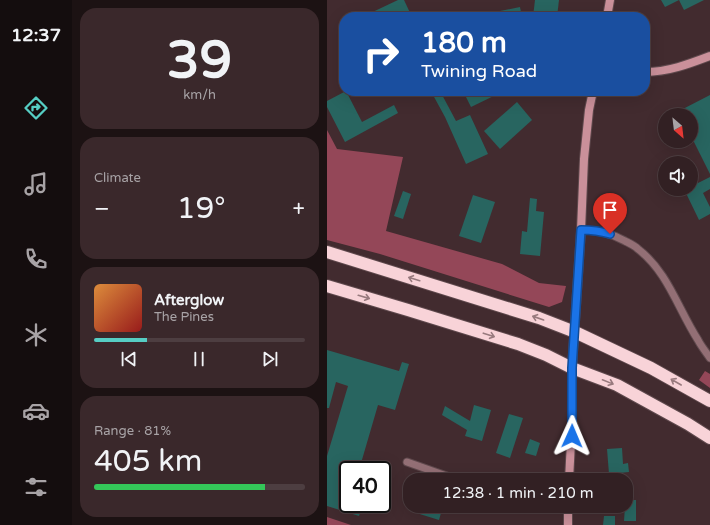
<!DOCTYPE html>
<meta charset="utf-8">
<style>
:root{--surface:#322023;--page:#3a282b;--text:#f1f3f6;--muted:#a8a3a6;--line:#4d3e41;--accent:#56cec4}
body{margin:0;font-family:"Varela Round",sans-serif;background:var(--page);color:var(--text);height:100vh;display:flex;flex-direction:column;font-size:15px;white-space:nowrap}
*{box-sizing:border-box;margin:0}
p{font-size:13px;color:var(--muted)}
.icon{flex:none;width:22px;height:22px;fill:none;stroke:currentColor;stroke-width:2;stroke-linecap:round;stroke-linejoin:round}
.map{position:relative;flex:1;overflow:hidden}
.drawer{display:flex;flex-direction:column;gap:8px;padding:8px;background:#1c1213;width:255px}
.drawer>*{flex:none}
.top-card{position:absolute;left:12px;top:12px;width:311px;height:84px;border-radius:16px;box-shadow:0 4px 16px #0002,0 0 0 1px var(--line);background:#1a4fa0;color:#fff;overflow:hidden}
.needle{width:26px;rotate:152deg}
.controls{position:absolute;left:331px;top:108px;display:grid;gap:8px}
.controls a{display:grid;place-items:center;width:40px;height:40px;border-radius:50%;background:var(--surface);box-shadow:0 4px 16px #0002,0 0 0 1px var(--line);font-size:20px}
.speed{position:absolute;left:12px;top:461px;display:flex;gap:8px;font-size:20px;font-weight:700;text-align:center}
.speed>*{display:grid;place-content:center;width:52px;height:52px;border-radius:50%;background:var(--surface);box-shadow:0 4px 16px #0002,0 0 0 1px var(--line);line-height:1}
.speed .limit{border:2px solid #111;border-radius:6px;background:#fff;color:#111}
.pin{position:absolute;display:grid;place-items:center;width:34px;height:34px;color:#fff;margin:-41px -17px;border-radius:50% 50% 50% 0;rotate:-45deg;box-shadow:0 0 4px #0007}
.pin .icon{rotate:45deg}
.me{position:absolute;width:44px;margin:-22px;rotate:1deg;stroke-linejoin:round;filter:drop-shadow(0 0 3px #0008)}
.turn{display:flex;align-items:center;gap:14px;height:84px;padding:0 16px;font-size:18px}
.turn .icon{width:52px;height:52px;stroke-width:2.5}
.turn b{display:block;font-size:28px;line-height:34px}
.big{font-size:30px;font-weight:600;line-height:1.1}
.drawer .card{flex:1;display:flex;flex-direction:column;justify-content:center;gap:6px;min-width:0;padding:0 14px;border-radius:16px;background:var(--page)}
.drawer .dial{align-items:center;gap:0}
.dial b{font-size:52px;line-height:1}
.song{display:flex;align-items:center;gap:12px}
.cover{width:48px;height:48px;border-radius:6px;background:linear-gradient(135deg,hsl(30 70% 55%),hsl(0 70% 35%))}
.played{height:4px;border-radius:2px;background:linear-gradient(90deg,var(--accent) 25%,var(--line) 25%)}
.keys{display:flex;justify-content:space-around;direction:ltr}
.heat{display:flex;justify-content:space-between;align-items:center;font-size:22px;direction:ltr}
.charge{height:6px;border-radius:3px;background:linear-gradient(90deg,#34c759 81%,var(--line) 0)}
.trip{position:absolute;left:76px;top:473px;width:230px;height:40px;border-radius:16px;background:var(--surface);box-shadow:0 4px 16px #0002,0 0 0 1px var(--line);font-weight:600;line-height:40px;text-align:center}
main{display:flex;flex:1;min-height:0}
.tabs{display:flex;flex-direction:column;width:72px;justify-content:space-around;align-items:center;background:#140d0e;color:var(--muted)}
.tabs .icon{width:28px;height:28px}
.tabs .active{color:var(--accent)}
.tabs b{font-size:18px;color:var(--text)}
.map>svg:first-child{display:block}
.forest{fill:#944758}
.building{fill:#286560}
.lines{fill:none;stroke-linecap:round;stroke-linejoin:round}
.street-casing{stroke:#5f494d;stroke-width:9}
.secondary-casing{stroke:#5f494d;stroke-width:10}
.highway-casing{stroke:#5f494d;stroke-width:14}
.street{stroke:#936f75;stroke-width:7}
.secondary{stroke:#ca909a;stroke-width:8}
.highway{stroke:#f8d3d8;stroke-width:12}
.oneway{stroke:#987a7e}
.route-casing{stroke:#114b97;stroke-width:10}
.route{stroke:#1a73e8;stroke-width:7}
</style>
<main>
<nav class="tabs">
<b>12:37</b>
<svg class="icon active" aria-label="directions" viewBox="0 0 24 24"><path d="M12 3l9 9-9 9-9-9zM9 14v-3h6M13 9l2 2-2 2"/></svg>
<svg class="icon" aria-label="music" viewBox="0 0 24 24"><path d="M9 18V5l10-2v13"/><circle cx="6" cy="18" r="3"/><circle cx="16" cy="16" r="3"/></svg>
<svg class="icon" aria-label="phone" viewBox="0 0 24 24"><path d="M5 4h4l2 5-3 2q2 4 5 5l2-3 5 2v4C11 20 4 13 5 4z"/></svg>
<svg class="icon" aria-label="climate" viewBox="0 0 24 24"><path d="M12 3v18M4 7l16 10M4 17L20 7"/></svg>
<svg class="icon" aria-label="car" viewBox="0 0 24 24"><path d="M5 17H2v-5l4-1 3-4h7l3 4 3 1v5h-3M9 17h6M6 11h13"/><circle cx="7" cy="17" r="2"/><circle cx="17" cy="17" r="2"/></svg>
<svg class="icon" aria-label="filters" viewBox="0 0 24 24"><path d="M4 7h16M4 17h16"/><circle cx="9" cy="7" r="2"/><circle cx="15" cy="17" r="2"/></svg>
</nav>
<section class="drawer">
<div class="card dial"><b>39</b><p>km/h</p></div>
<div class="card"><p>Climate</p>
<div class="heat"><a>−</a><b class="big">19°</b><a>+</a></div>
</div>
<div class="card">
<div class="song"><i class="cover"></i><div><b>Afterglow</b><p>The Pines</p></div></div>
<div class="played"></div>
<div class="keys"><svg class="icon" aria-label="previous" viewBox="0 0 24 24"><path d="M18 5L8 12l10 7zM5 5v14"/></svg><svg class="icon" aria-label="pause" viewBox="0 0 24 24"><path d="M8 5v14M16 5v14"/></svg><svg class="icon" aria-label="next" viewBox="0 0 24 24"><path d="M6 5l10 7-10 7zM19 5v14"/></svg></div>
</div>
<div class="card"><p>Range · 81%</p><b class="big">405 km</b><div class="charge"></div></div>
</section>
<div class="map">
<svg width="383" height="525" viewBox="0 0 383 525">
<rect width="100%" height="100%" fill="#422b2f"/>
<g class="forest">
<polygon points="0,130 10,149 76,157 59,231 175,264 212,283 239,286 235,302 222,307 53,254 0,240"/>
<polygon points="378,371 383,374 383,388 372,380"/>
<polygon points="0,517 24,525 0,525"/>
</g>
<g class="building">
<polygon points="71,0 77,0 85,17 35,17"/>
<polygon points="208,0 232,0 230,17 206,17"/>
<polygon points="334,0 377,0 357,10 352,0 338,7"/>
<polygon points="193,7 195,17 158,17 158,14"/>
<polygon points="19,91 35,122 67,105 71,113 18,142 0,107 0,101"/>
<polygon points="113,91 129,121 143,115 161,154 139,164 118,117 106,95"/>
<polygon points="136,91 177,91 144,107"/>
<polygon points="383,95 383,174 364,136 364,115 354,115 352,111"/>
<polygon points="190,102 205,120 173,149 157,131"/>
<polygon points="364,169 371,183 383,177 383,189 376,193 383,207 383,214 372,220 357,189 364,189"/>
<polygon points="76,191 84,194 76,219 67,216"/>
<polygon points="146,195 168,202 154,243 132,236"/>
<polygon points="203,198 210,199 209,211 217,212 213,256 193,254 195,231 200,232"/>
<polygon points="0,350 72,371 75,362 82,364 68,410 51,405 32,470 21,470 21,504 35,507 32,516 0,506 0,456 21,386 9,382 2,408 0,408"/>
<polygon points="147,405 164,410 155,441 138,436 140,430 115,415 118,406 143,421"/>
<polygon points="182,414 196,418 183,458 169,453"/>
<polygon points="203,439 213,443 209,456 198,453"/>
<polygon points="295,448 296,464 301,463 302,472 282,474 280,449"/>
<polygon points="299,500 309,500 309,521 297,521 298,506 299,506"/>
<polygon points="85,506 116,506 112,520 83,511"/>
<polygon points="277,516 288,516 288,525 276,525"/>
</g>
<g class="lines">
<g class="street-casing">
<g id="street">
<path d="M254,230C270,230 284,233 298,241C302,243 307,245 311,249C341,272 351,309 371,340C374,346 379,352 383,358"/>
<polyline points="80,462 131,480"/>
</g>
</g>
<g class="secondary-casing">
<g id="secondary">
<polyline points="280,17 283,0"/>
<path d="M318,72C341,72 362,64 383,56"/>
<polyline points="242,480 245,423 245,368 254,230 257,159 262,110 266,91"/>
<polyline points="241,525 241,506"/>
</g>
</g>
<g class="highway-casing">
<g id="highway">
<polyline points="0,252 212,318 248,332 324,368 383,401"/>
<polyline points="0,286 81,310 191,344 219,355 245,368 290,385 361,424 383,438"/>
</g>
</g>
<use href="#street" class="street"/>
<use href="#secondary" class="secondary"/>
<use href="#highway" class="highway"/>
</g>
<defs><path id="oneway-shaft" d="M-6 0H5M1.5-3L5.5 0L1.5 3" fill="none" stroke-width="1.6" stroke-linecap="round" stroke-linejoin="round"/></defs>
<g class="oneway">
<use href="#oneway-shaft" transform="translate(87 279) rotate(-163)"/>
<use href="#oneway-shaft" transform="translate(37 297) rotate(16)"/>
<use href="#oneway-shaft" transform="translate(211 318) rotate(-161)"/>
<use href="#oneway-shaft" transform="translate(162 335) rotate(18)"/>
<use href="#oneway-shaft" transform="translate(281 382) rotate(22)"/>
<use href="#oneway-shaft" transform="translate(349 382) rotate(-150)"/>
</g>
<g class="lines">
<g class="route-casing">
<path id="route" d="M245,436V368L254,230C264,230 273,231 283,234"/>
</g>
<use href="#route" class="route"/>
</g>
</svg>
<div class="controls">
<a><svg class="needle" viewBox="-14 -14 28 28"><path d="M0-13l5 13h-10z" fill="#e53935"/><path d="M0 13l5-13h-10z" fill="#a8a3a6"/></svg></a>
<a><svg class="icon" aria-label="sound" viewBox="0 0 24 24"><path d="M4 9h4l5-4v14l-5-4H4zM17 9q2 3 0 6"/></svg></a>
</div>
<div class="speed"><div class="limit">40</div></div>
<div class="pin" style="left:283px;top:234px;background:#d93025"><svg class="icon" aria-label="arrive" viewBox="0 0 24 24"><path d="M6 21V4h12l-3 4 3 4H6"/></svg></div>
<svg class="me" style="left:245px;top:436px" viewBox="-20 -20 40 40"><path d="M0-17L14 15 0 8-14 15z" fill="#1a73e8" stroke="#fff" stroke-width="4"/></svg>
<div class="trip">12:38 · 1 min · 210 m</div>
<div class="top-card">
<div class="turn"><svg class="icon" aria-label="right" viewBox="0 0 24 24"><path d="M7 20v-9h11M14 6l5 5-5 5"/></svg><div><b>180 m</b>Twining Road</div></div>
</div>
</div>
</main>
